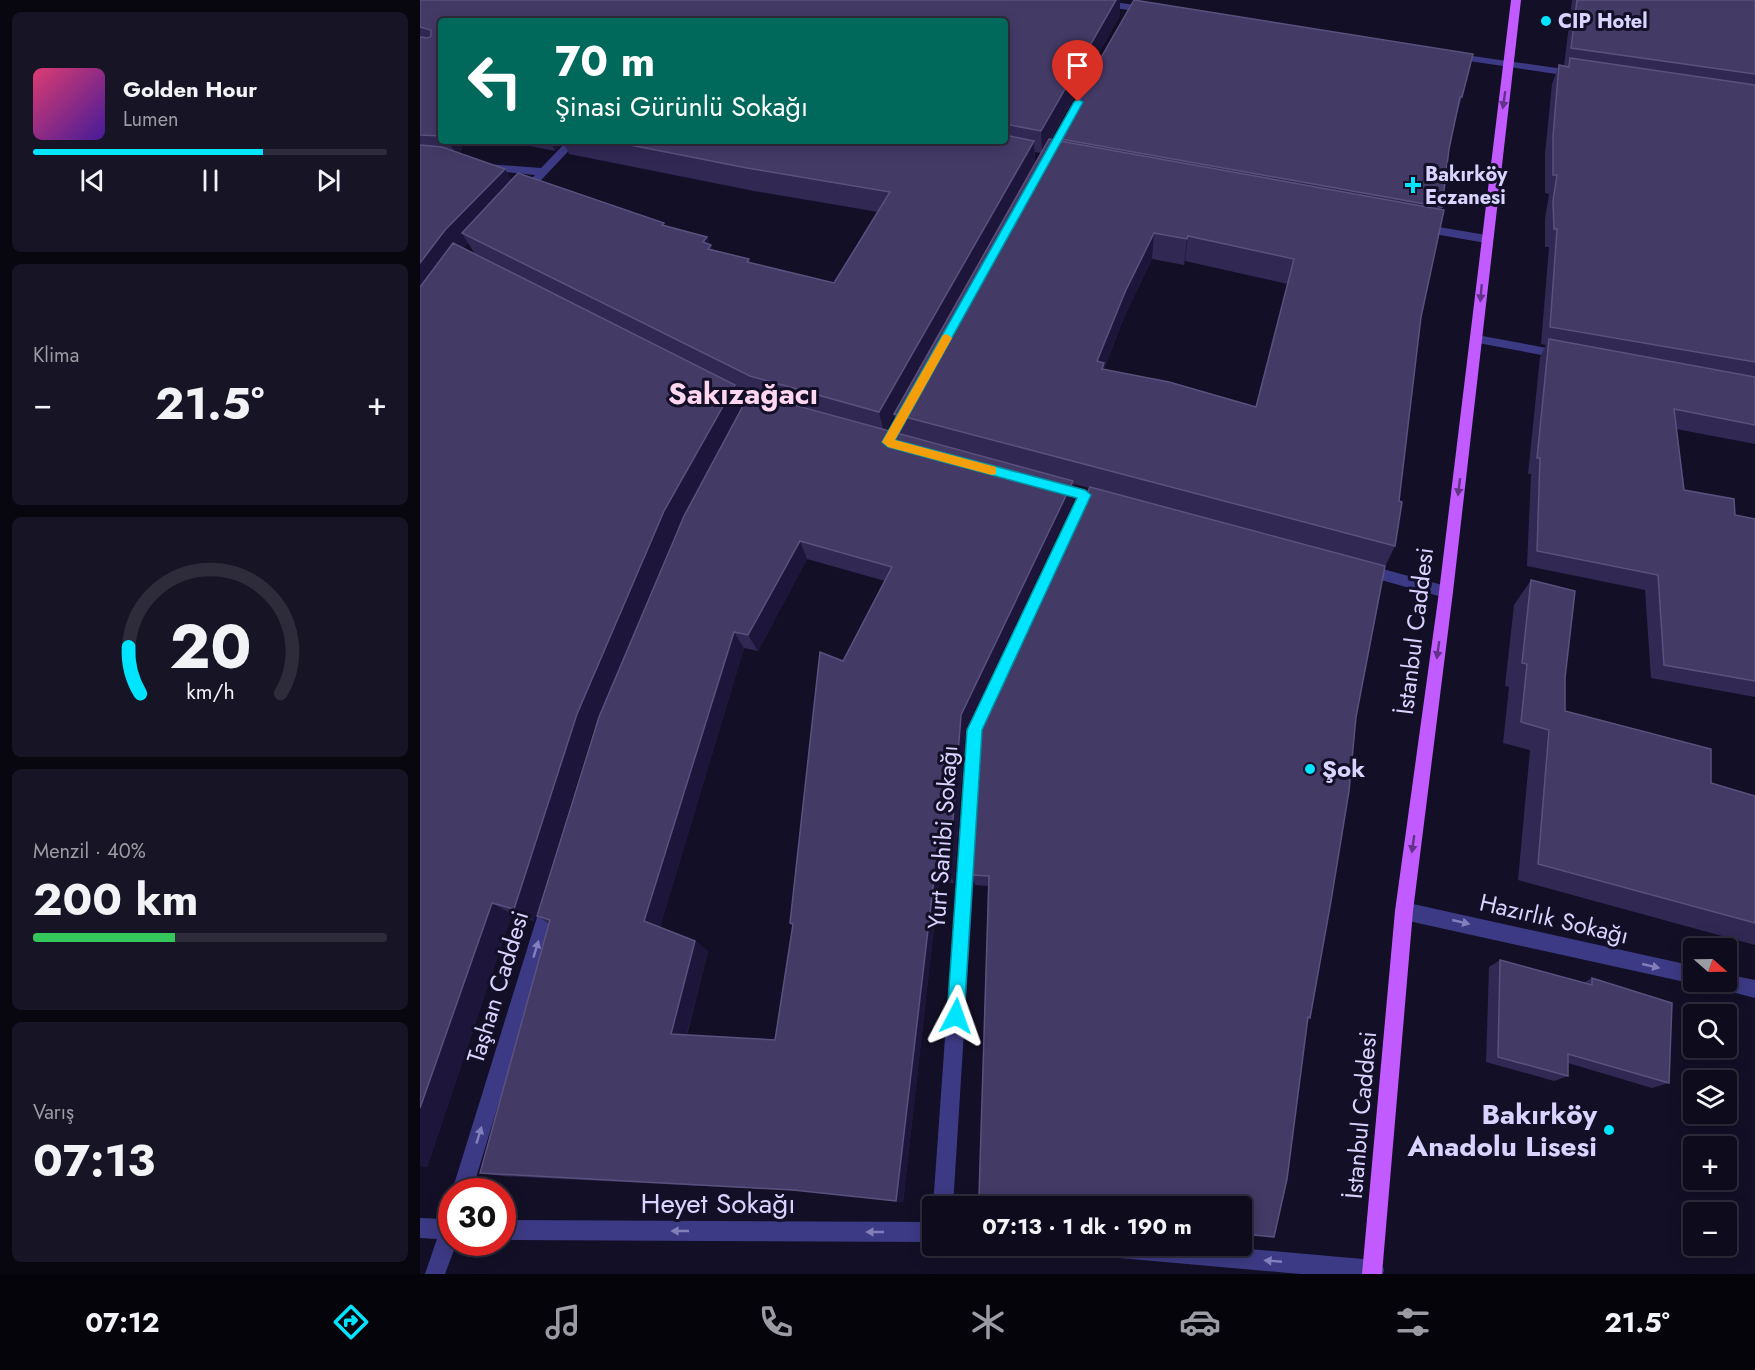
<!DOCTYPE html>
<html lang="tr">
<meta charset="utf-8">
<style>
:root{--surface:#0e0b1c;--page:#171425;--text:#f1f3f6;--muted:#9b9ba3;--line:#2e2b3b;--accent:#00e5ff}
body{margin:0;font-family:Jost,sans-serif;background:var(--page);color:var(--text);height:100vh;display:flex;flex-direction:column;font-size:22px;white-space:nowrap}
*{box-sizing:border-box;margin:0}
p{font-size:20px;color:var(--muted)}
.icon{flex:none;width:33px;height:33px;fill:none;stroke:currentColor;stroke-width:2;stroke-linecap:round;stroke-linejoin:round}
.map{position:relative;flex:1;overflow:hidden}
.drawer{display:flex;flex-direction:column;gap:12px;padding:12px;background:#08060f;width:420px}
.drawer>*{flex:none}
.top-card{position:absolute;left:18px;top:18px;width:570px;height:126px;border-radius:6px;box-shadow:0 3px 15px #0003,0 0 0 2px var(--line);background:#00695c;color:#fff;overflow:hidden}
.needle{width:39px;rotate:110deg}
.fabs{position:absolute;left:1263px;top:938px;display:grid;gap:12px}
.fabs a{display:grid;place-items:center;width:54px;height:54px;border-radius:6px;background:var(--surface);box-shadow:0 3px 15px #0003,0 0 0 2px var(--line);font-size:30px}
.speed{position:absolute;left:18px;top:1178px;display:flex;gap:12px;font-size:30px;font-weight:700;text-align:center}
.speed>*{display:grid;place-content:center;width:78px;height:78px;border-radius:50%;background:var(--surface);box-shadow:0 3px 15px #0003,0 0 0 2px var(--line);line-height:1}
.speed .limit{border:9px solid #d22;background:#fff;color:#111}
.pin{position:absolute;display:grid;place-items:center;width:51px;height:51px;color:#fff;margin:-62px -26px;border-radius:50% 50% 50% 0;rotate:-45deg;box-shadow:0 0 6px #0007}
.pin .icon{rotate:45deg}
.me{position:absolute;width:66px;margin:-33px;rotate:4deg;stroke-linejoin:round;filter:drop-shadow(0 0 4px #0008)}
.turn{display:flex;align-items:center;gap:21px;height:126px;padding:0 18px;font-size:27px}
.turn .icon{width:78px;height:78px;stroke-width:2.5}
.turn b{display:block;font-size:42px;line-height:51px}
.big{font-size:45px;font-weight:700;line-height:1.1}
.drawer .card{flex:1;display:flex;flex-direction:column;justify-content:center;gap:9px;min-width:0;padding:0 21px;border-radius:9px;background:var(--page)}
.drawer .dial{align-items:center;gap:0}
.dial svg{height:156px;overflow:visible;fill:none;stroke:var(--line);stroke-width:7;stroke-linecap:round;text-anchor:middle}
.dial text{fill:var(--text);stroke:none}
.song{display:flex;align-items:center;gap:18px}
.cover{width:72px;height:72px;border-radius:9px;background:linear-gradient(135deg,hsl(340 70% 55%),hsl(260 70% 35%))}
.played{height:6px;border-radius:3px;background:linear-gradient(90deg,var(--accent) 65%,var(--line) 65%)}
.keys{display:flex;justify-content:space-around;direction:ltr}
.heat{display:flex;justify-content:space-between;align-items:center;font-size:33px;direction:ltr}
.charge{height:9px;border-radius:4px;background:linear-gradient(90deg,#34c759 40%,var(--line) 0)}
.trip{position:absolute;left:502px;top:1196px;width:330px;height:60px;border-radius:6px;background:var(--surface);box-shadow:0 3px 15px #0003,0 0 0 2px var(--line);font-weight:700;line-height:60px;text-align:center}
.menu{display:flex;height:96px;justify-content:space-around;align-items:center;background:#06040b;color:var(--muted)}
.menu .icon{width:42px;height:42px}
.menu .current{color:var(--accent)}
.menu b{font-size:27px;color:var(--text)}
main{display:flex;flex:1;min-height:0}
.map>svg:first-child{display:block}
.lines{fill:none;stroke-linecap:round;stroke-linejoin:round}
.minor{fill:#3d3a85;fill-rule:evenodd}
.major{fill:#c25bff;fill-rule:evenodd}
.wall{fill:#312854;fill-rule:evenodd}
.shaded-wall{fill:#1d163a}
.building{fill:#433a66;stroke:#5a527e;stroke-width:1.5;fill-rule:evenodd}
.oneway{fill:#623188}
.oneway2{fill:#837fbc}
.route{fill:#00e5ff;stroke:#0095a6;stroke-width:1.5}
.slow{fill:#f59e0b}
.poi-dot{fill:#00e5ff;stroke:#130f26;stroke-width:2}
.labels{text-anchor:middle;stroke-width:6;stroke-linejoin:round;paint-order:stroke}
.far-poi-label{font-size:20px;font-weight:bold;fill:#d9d4ff;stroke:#130f26;text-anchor:start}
.street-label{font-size:24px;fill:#d9d4ff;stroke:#130f26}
.poi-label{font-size:24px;font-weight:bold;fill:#d9d4ff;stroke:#130f26;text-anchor:start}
.near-poi-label{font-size:28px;font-weight:bold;fill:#d9d4ff;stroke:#130f26;text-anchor:end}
.near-street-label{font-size:28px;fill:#d9d4ff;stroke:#130f26}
.district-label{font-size:30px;font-weight:bold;fill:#ffd6f0;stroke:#130f26}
</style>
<main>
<section class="drawer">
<div class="card">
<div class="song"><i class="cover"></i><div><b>Golden Hour</b><p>Lumen</p></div></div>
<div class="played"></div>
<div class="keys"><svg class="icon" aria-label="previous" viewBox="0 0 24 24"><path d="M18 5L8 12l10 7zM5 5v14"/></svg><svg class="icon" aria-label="pause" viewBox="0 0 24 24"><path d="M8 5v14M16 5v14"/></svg><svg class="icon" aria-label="next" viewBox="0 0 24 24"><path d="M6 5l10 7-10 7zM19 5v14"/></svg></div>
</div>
<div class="card"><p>Klima</p>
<div class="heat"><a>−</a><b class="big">21.5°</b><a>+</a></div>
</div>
<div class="card dial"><svg viewBox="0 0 100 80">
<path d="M14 69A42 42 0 1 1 86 69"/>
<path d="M14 69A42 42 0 0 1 8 45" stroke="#00e5ff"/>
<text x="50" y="56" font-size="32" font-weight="700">20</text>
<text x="50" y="72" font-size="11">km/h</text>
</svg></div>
<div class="card"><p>Menzil · 40%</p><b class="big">200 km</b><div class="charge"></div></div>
<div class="card"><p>Varış</p><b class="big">07:13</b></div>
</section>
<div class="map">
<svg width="1335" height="1274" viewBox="0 0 1335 1274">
<rect width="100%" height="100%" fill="#130f26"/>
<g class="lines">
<g class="minor">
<polygon points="654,0 679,0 730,7 735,10 730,13 659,3"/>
<polygon points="1032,53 1157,71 1162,74 1157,77 1029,58 1029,54"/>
<polygon points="147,141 158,141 107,195 99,195 98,193 115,175 66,170 61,167 66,164 121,168"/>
<polygon points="1001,224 1066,235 1072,239 1066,243 997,231 995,228"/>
<polygon points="1057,335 1143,351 1149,355 1143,359 1053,342 1051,339"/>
<polygon points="302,382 350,404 351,407 350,410 340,410 297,390 296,387"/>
<polygon points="634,482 684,495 691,500 684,505 669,501 563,730 533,1206 513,1206 547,730 657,498 629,491 627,487 629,483"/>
<polygon points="944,564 1026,586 1031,588 1033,592 1031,596 1026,598 939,574 937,570 939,566"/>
<polygon points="131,892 137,895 140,901 52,1191 32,1191 122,901 125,895"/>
<polygon points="984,902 1274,966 1274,981 1281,981 1274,984 984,920 978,917 975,911 978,905"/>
<polygon points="1306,974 1335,980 1335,998 1293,987 1290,981 1306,981"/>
<polygon points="32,1216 32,1242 37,1242 25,1274 5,1274 17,1239 0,1238 0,1218 25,1219"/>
<polygon points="82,1220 513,1222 513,1242 82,1240"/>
<polygon points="655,1245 784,1245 954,1260 961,1263 964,1270 963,1274 881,1274 665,1255 658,1252"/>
</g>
<polygon class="major" points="1091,0 1101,0 1033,592 993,911 962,1274 942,1274 975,911 1019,592"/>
</g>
<g class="wall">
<path d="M0,0H700V15L630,140H635V138L714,0L1042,97L1037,114L1029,149L1022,207L1001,317L979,501L975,546L965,567H964L936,717L890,1018L888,1020L822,1206H642L563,1197L559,1196L568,886L555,885L552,875L669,488L654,484V499L545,730L534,883L519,882L483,1202L383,1191L82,1176L60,1173L129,924L117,916L261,522L256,531L173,730L114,921L92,914L7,1167L0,1166ZM21,21H585V141H85L135,151L143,142L149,154L334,191L458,212L414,283L330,263L329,259L293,250L287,237L245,226L91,180L85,169L40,153L44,141H21ZM615,152L621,153L615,164ZM48,243L55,254L43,248ZM732,259L764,265L765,261L868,284L836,407L684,369L704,317ZM315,386L330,393L323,405ZM474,415L478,433L466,430ZM387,559L465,581L423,661L370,923L373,927L355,1040L267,1035L288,951L275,941L240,927L324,648L338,651Z"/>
<polygon points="1152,0 1335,0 1335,444 1256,429 1264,490 1315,515 1335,519 1335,697 1231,678 1225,590 1107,566 1111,474 1108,474 1120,357 1126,345 1121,344 1129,247 1125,247 1125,219 1129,194 1125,193 1125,154 1132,84 1139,65 1144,66"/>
<polygon points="1111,580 1145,678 1145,711 1291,783 1335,796 1335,945 1098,880 1110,750 1083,743 1089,687 1085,686 1094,605"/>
<polygon points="1080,960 1163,983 1172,978 1249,1083 1232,1088 1148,1063 1148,1076 1134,1081 1066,1062 1069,967"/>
</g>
<g class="shaded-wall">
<polygon points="696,0 700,0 700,15 622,153 621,131"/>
<polygon points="28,141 44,141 39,159"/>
<polygon points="130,141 143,141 143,142 135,151"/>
<polygon points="614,141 615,164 474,414 474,415 464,433 459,412"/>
<polygon points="85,169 97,191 42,233 48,243 39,253 0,306 0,263 25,230"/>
<polygon points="734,233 732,259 704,317 684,368 684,387 677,361 705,292"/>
<polygon points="768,236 765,261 764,265 767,239"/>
<polygon points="287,237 291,245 299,267 283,242"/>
<polygon points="315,385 324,407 256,531 173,730 114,921 94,909 157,714 244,511"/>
<polygon points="653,481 654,499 545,730 534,883 529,872 541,715"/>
<polygon points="380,541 387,559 338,651 328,635"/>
<polygon points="314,632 324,648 239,931 224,921"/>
<polygon points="515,871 519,882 483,1202 476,1201"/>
<polygon points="72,903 92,914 7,1167 0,1166 0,1108"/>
<polygon points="275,941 288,951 265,1041 251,1034"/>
</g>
<g class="building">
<polygon points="0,0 696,0 621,131 585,124 585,21 21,21 21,136 0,135 0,37 8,38 11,36 11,30 0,27"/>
<polygon points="714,0 1053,54 1042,97 1040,97 1029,149 1022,207 635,138"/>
<polygon points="1157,0 1335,0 1335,74 1151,48"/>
<polygon points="1150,58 1335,85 1335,362 1130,327 1137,229 1134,229 1133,201 1137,175 1133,175 1133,136 1139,65 1149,67"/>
<polygon points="585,135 614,141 459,412 330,376 42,233 98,173 244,223 242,225 287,237 283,242 291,245 288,249 329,259 327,262 414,283 470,192 327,168 190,141 585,141"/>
<path d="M629,139L1024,210L1001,317L979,501L982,502L975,546L474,414ZM734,233L767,239L768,236L874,259L836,407L749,382L682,369L684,363L677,361L705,292Z"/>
<polygon points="0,145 22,147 85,169 25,230 0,263"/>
<polygon points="33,243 315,385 244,511 157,714 94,909 72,903 0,1108 0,287"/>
<polygon points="1129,339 1335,377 1335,425 1254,409 1264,490 1314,499 1315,515 1335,519 1335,681 1244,665 1238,575 1117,551 1120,458 1117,458"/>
<path d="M330,393L653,481L541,715L529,872L515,871L476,1201L373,1190L60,1173L130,920L117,916L179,717L264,516ZM380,541L472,567L423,661L400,652L370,923L373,924L355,1040L251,1034L275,941L224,921L314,632L328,635Z"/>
<polygon points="670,487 965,566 936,717 929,791 911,901 890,1018 888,1017 867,1179 854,1237 822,1234 822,1206 650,1206 559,1196 569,876 552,875 562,717"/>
<polygon points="1111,580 1155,591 1145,678 1145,711 1291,749 1291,783 1335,796 1335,923 1118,864 1129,730 1101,722 1107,664 1102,663"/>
<polygon points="1080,960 1172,985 1172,978 1252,1003 1249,1083 1148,1054 1148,1076 1078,1057"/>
</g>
<defs><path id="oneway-solid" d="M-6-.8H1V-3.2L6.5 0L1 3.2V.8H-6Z" transform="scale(1.5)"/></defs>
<g class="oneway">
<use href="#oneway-solid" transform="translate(1084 100) rotate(98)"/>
<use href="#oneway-solid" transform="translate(1061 293) rotate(95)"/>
<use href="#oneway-solid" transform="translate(1039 487) rotate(97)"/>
<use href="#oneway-solid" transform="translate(1018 650) rotate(98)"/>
<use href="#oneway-solid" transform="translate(993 844) rotate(98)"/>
</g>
<g class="oneway2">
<use href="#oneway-solid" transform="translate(1041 922) rotate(13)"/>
<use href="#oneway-solid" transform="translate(116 949) rotate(-73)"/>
<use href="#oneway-solid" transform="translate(1231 966) rotate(13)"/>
<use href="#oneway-solid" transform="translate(59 1135) rotate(-73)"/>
<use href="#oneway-solid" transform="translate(260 1231) rotate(-180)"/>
<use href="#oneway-solid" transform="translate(455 1232) rotate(-180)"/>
<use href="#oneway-solid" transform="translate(853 1261) rotate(-175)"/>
</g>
<polygon class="route" points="658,99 663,102 475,440 665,490 671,495 562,730 544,1016 541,1021 536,1024 530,1021 527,1016 547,730 657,498 468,447 462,442 654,102"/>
<polygon class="slow" points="527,334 532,338 475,440 576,467 576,474 572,475 468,447 462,442 523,335"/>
<g class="poi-dot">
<circle cx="1126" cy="21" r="6"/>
<path d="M990 176h6v6h6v6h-6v6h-6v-6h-6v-6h6z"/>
<circle cx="890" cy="769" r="6"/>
<circle cx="1189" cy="1130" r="6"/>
</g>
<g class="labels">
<g class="far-poi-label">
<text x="1138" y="28">CIP Hotel</text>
<text x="1005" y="181">Bakırköy<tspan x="1005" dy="23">Eczanesi</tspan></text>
</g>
<g class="street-label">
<text transform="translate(995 631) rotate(-83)" y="8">İstanbul Caddesi</text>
<text transform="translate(523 837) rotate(-86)" y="8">Yurt Sahibi Sokağı</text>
<text transform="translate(1134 919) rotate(13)" y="8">Hazırlık Sokağı</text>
<text transform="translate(78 987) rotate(-73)" y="8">Taşhan Caddesi</text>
<text transform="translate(941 1115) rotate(-85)" y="8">İstanbul Caddesi</text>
</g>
<g class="poi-label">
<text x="902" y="777">Şok</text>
</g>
<g class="near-poi-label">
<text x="1177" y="1124">Bakırköy<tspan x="1177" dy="32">Anadolu Lisesi</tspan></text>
</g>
<g class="near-street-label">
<text x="298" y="1213">Heyet Sokağı</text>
</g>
<g class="district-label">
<text x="323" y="404">Sakızağacı</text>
</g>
</g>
</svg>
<div class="fabs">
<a><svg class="needle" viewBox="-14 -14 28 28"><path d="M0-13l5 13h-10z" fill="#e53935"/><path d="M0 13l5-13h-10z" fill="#9b9ba3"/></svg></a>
<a><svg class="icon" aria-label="search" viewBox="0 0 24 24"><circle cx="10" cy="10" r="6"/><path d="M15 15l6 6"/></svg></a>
<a><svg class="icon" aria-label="layers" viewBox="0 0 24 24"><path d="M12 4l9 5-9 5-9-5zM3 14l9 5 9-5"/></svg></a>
<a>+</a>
<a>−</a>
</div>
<div class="speed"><div class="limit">30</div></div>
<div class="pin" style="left:658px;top:102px;background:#d93025"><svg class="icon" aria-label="arrive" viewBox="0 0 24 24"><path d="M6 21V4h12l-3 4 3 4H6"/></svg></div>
<svg class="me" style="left:536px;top:1016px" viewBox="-20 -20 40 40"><path d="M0-17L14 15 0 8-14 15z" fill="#00e5ff" stroke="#fff" stroke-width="4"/></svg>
<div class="trip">07:13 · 1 dk · 190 m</div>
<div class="top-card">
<div class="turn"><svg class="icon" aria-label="left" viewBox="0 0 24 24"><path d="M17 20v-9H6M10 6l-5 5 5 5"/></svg><div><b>70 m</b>Şinasi Gürünlü Sokağı</div></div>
</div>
</div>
</main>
<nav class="menu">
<b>07:12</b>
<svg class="icon current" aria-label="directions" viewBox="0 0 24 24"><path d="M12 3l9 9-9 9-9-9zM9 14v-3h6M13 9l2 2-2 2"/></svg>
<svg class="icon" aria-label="music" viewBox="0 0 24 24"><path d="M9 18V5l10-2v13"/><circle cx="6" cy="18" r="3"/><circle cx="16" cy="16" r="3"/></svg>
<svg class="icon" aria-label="phone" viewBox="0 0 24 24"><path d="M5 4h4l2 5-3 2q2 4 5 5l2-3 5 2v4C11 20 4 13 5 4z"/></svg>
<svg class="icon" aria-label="climate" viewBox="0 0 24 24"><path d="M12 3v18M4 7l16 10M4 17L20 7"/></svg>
<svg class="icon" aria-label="car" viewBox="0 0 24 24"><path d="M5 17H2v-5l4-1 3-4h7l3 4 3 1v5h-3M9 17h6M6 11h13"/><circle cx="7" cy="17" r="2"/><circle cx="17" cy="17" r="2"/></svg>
<svg class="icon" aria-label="filters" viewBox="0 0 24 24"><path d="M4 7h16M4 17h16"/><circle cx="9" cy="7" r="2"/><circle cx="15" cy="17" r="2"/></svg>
<b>21.5°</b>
</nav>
